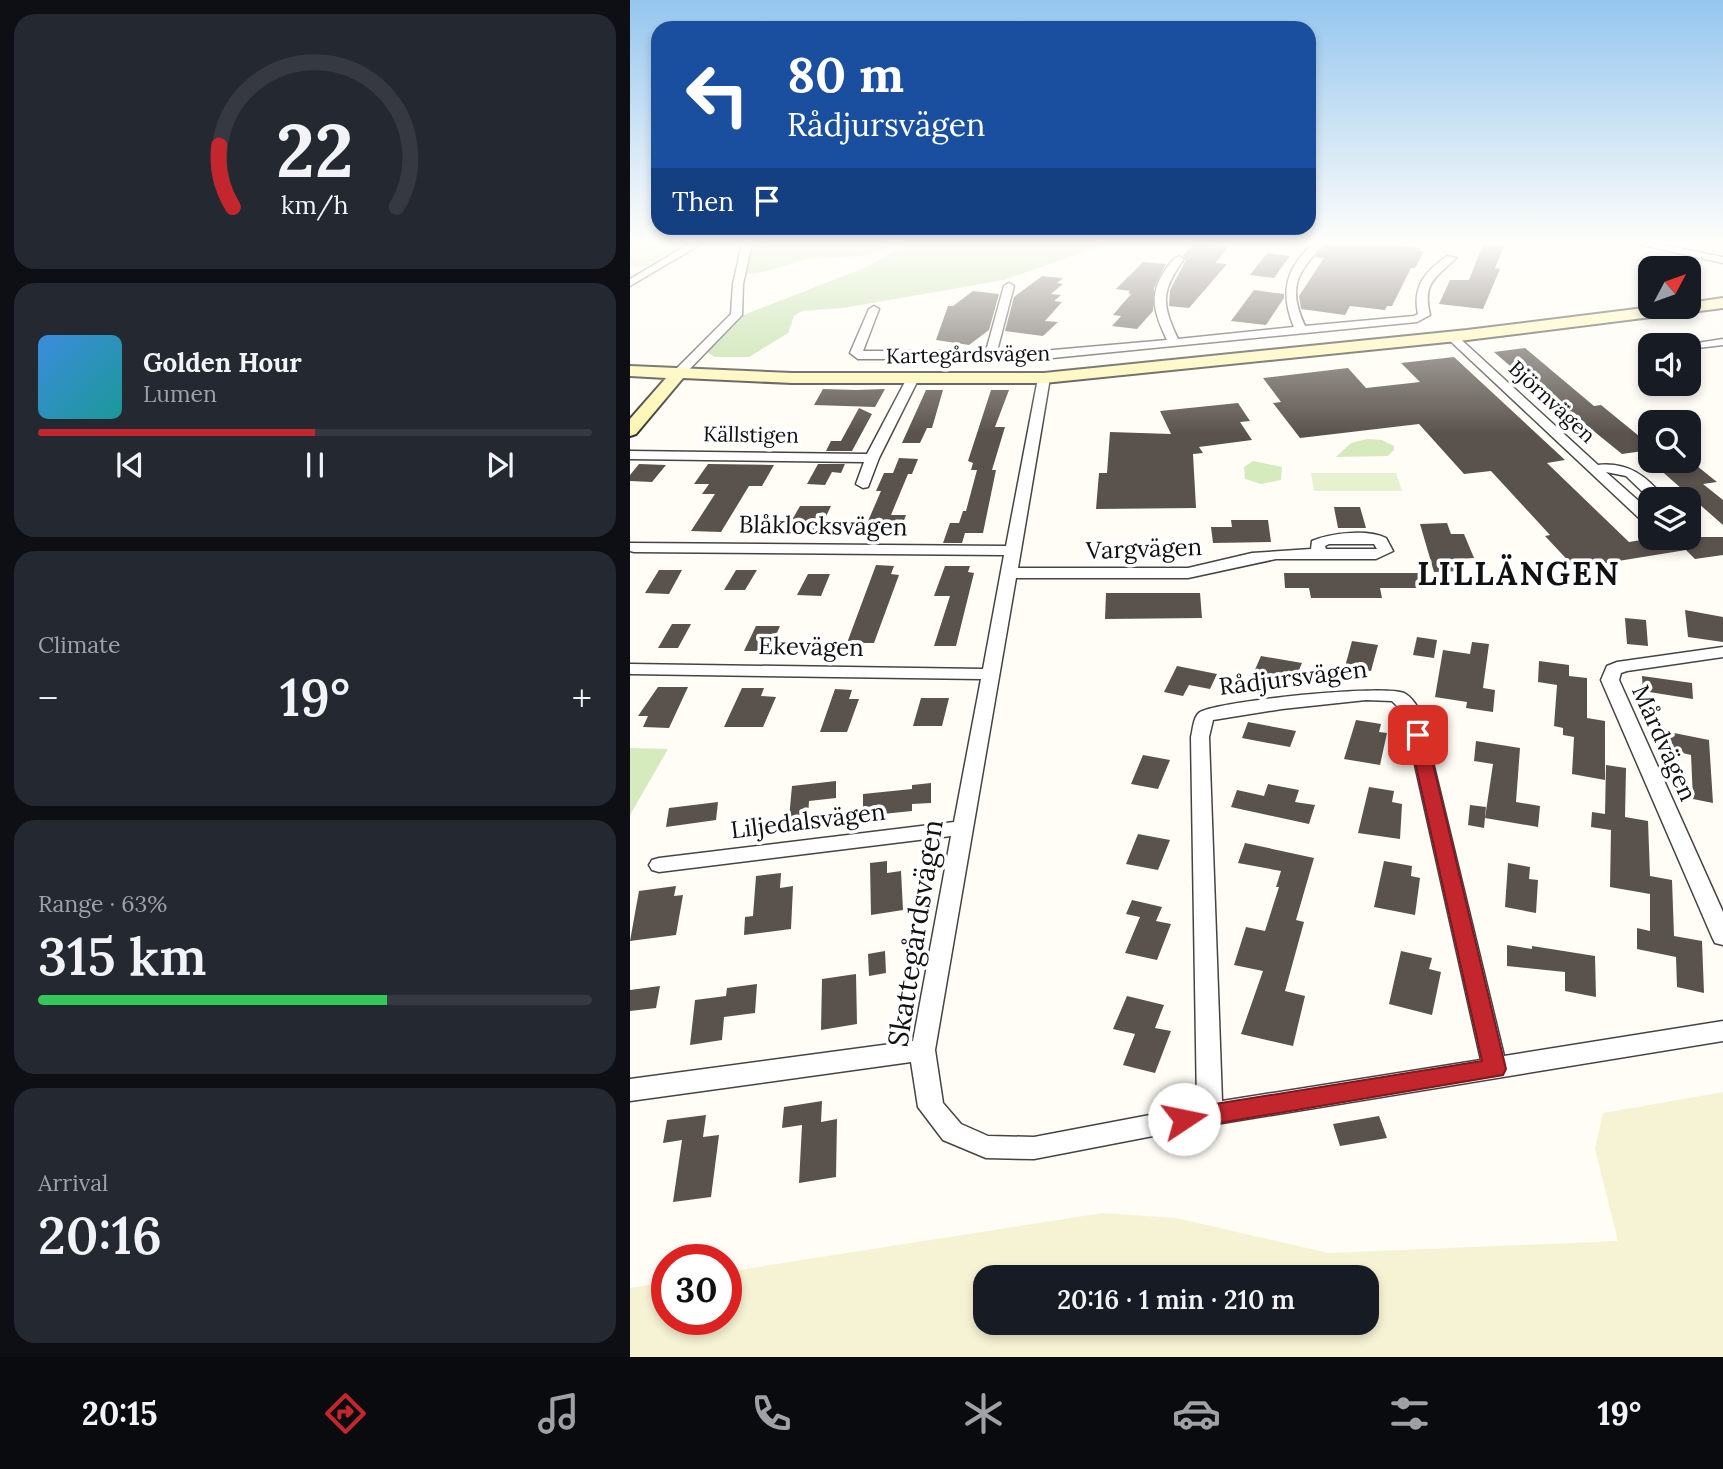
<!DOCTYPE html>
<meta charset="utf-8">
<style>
:root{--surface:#171b24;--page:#242831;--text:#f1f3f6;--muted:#9ea1a6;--line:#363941;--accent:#c4262e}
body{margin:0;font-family:Lora,serif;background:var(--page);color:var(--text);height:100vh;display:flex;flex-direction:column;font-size:26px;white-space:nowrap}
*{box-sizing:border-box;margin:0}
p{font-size:23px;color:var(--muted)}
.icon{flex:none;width:38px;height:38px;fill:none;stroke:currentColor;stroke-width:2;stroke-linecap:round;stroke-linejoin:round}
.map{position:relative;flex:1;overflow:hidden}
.side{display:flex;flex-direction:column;gap:14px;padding:14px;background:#0d0f14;width:630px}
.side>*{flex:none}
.top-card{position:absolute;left:21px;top:21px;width:665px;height:214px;border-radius:21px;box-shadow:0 4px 10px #0003;background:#1a4fa0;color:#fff;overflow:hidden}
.needle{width:46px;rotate:49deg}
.fabs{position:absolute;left:1008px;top:256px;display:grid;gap:14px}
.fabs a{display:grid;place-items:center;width:63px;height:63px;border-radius:14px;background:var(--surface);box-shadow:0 4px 10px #0003;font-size:35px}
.speed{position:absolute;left:21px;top:1244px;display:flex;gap:14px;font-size:35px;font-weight:700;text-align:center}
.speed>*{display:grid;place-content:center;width:91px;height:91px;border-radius:50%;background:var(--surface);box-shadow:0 4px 10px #0003;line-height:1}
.speed .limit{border:10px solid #d22;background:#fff;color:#111}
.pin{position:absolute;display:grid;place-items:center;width:60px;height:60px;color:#fff;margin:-30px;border-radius:14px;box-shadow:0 4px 10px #0006}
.me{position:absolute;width:77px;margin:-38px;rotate:79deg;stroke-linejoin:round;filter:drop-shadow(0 0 5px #0008)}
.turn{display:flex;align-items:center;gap:24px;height:147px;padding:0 21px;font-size:32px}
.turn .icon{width:91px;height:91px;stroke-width:2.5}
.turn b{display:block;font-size:49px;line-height:60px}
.then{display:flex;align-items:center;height:66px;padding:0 21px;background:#0003;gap:14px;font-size:26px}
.big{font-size:52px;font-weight:600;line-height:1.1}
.side .card{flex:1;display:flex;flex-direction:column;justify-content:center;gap:10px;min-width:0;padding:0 24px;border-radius:21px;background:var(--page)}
.side .dial{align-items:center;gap:0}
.dial svg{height:182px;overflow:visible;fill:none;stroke:var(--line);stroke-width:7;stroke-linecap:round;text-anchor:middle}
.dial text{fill:var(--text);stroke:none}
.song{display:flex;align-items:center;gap:21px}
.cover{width:84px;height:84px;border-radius:10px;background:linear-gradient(135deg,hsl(210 70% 55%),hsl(180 70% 35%))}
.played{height:7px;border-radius:4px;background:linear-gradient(90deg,var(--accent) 50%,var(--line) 50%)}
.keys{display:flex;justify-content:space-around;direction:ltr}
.heat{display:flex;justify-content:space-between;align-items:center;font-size:38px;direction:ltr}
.charge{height:10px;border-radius:5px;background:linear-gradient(90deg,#34c759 63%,var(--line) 0)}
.trip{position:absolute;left:343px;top:1265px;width:406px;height:70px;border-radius:21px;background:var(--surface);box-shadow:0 4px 10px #0003;font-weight:600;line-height:70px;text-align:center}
.dock{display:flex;height:112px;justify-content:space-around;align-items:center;background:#090b0e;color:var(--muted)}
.dock .icon{width:49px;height:49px}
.dock .active{color:var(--accent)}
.dock b{font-size:32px;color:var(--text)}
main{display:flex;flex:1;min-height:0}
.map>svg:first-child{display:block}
.farmland{fill:#f6f3d4;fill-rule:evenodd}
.green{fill:#d5ebbd}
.forest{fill:#b9dc9c}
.pitch{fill:#e6f2cf}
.building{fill:#5a524d}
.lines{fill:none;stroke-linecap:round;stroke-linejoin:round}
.street-casing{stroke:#444;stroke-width:3}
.secondary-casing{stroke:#333;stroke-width:4}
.street{fill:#fff;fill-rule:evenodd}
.secondary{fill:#fff6b0;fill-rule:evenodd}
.route{fill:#c4262e;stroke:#7f191e;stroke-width:2}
.labels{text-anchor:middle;stroke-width:7;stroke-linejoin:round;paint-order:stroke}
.far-street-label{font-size:21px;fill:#111;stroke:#fff}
.street-label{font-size:24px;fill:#111;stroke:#fff}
.near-street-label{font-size:28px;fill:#111;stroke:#fff}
.district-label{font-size:32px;font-weight:bold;letter-spacing:2px;fill:#111;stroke:#fff}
</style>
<main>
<section class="side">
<div class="card dial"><svg viewBox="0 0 100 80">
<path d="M14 69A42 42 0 1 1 86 69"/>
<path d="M14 69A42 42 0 0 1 8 42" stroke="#c4262e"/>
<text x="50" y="56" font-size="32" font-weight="700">22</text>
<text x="50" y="72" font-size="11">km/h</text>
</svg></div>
<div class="card">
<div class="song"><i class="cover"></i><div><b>Golden Hour</b><p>Lumen</p></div></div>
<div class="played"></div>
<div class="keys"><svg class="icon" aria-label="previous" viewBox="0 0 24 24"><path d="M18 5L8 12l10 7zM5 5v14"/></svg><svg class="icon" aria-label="pause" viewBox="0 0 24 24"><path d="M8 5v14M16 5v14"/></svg><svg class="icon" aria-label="next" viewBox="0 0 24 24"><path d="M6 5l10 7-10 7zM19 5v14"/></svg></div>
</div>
<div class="card"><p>Climate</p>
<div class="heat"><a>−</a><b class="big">19°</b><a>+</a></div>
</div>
<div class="card"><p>Range · 63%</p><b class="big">315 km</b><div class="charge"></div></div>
<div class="card"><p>Arrival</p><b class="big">20:16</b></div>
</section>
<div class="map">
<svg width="1093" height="1357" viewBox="0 0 1093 1357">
<rect width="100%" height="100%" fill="#fffdf5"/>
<path class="farmland" d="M1093,1092V1357H0V1288L37,1282V1320H96V1272L473,1213L546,1218L699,1253L988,1241L965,1149L973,1113ZM355,1278H737V1323H355Z"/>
<g class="green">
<polygon points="0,245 46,250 16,267 0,266"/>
<polygon points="737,439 752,440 764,446 764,450 758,456 706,457 721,443"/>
<polygon points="623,461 652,467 651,480 631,484 615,479 614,467"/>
<polygon points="0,748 38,749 0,815"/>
</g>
<g class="forest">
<path d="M121,244H263C240,262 205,254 177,259C164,262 124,277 114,274Z"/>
<polygon points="277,244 477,244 374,280 213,308 172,311 164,316 158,333 119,357 85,357 76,352 111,316 239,266"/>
</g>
<polygon class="pitch" points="681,473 766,473 772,491 684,491"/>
<g class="building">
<polygon points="564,244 598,247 585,263 597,264 559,308 539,306 540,290 556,260 553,255"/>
<polygon points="696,244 756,244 790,248 789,251 794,251 785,268 781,268 762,306 757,306 755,310 720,306 715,315 671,309 669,296 694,258 685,257"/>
<polygon points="853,244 874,246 865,268 870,269 853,309 809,304 820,280 839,280"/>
<polygon points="637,253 660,256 644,278 620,275"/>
<polygon points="513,262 536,264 524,288 523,311 507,329 482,326 491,316 483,315 501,294 498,293 500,291 486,289"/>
<polygon points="412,276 433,278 427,283 433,284 421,294 431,295 424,301 432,302 415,321 428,322 413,336 375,331 384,297"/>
<polygon points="624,290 654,294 654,298 636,325 601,321"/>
<polygon points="343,291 369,294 359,330 339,345 306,340 318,306 323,306"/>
<polygon points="895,348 964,406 971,405 1020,445 1020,450 992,454 950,420 944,421 864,352"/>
<polygon points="824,357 935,460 917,463 999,542 1030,537 1093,537 1093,555 1065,559 1056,550 945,568 915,536 920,535 861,471 834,474 789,424 670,438 643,403 651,402 633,378 718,368 736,388 790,382 771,363"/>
<polygon points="193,389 226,390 255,389 245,407 184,405"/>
<polygon points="296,390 313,390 302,428 297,428 290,443 272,443"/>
<polygon points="361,390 379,390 365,427 375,427 362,470 341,470 343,463 338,461"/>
<polygon points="608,403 620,421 610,422 622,440 569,447 573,453 563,454 566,508 466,509 469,473 477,473 480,432 541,434 530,411"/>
<polygon points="229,408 242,414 222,451 196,451 201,441 211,441"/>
<polygon points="269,458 288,459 282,474 278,474 261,515 276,515 268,536 232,535 251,491 246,491 254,473 263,473"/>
<polygon points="1019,460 1045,460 1054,468 1067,466 1087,482 1073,484 1093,500 1093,525"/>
<polygon points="9,464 36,465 22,482 0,481 0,475"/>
<polygon points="78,464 144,465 132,486 119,486 91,532 61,531 85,494 72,494 79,484 64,484"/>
<polygon points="188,464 215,464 211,473 202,472 195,485 177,484"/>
<polygon points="347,470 366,470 353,533 335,533 332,543 313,543 320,523 329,523 333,511 336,511"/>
<polygon points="170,506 201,506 187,535 154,534"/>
<polygon points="704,507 730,507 736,528 708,528"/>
<polygon points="601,520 638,520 641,542 583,543 581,527 602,527"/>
<polygon points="817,523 821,534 834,534 844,558 828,559 832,571 804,572 790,524"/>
<polygon points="246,565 264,566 261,574 269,575 244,643 234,643 231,652 214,651"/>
<polygon points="315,566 340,566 338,572 344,573 326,646 304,646 320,596 304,596"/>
<polygon points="29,570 52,570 39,594 15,593"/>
<polygon points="106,570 127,570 115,590 94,590"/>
<polygon points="654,573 789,573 789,588 750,588 752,598 681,598 679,588 655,588"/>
<polygon points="178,574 200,574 191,596 167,595"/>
<polygon points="476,593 570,593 572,618 475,619"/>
<polygon points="1055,610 1093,617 1093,642 1058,637"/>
<polygon points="995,618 1016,620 1018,646 997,644"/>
<polygon points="42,624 61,624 48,648 28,648"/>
<polygon points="126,626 150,626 139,651 114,651"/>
<polygon points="787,637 807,640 804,658 783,655"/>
<polygon points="722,641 748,645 741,671 733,670 731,677 713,674"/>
<polygon points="842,642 859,644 853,688 865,690 863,712 836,708 837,702 805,697 813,650 840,654"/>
<polygon points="631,656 672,663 666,677 654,675 650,686 620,681"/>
<polygon points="909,661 939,665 939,676 957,678 957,718 975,721 975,780 942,774 944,737 933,735 933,728 924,726 927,685 908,682"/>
<polygon points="547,666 587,674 580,689 559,685 553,696 534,692"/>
<polygon points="1012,676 1062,683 1063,699 1013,691"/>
<polygon points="28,687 58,687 39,728 13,727 18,716 8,716"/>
<polygon points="112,688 134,688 131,696 146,697 133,727 94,727"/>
<polygon points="205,689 222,690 219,699 229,699 217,732 190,732"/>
<polygon points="291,698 319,698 312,726 283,726"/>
<polygon points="726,720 751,724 749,732 757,733 750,765 714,759"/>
<polygon points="618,722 666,731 660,747 612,738"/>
<polygon points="1039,732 1079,740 1083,803 1063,799 1061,755 1040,750"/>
<polygon points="846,741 890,748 886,802 910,806 908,827 855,818 863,764 844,761"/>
<polygon points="513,755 540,760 528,789 501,784"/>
<polygon points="976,765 996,768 995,817 1018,821 1020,876 1042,880 1044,936 1072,941 1074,993 1047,987 1046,957 1007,949 1007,928 1020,931 1020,894 980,887 981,830 961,827 962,812 975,814"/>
<polygon points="206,781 206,798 179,801 178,816 159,818 162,786"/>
<polygon points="301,783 301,803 282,804 282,811 233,816 233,794 282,789 282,785"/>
<polygon points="638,784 669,790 665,802 685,805 679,824 601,807 607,790 634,796"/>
<polygon points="739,787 764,791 762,802 772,804 770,839 728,833"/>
<polygon points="88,802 86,820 36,827 39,808"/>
<polygon points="840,805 856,807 854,828 838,825"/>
<polygon points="508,834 540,840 528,870 496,864"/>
<polygon points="615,843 684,858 666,920 674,922 655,991 675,996 663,1046 611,1034 633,971 604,965 616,927 635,931 649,887 646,887 651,871 608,863"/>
<polygon points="257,861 257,873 271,871 273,910 241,915 240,863"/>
<polygon points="754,861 782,866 781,876 790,878 785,915 744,907"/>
<polygon points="878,863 900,867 899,879 908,880 906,913 875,907"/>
<polygon points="151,873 150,888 163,886 161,929 114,935 115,917 123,916 126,876"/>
<polygon points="46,886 44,896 53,895 46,935 0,941 9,891"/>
<polygon points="502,900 532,907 526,921 541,924 527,960 495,953 510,917 496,914"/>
<polygon points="877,945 902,949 902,946 965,956 966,997 935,991 935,972 877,966"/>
<polygon points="255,951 256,973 239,976 238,954"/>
<polygon points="771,951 802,958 799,969 811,972 802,1015 759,1004"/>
<polygon points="226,974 227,1024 191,1030 192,979"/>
<polygon points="127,984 125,1013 94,1017 92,1040 60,1045 65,1000 96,996 97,988"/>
<polygon points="30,986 26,1008 0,1011 0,990"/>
<polygon points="497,996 534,1005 525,1028 541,1031 525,1073 493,1065 505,1034 483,1029"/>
<polygon points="192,1101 191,1122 207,1119 206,1177 169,1183 172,1125 152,1128 154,1107"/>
<polygon points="76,1115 73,1137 89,1135 81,1197 43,1202 52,1140 33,1143 37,1120"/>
<polygon points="749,1116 757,1138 710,1146 703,1124"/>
</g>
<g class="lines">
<g class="street-casing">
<g id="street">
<polygon points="59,244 71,244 0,286 0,279"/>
<polygon points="112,244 122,244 113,284 112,315 51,378 43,378 43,372 101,314 103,284"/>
<path d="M683,244H694C667,273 657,287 675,326L784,316L788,314C782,286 796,271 817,256L826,258C806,278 792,282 800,315L787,322L412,359H228L220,353L239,309L244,306L249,309L233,351H356L374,286L379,283L384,286L367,351H412L537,340C525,315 518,296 534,272C538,265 543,259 549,256L554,259C531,291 531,303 548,339L664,327C650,294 655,268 683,244Z"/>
<polygon points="1007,244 1028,244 1093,257 1093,263"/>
<path d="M817,334H825L968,465C998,462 1017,476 1035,499H1020L996,476L976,472L1020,511V519H1010L817,338Z"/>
<polygon points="1093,339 1093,345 1059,349 1059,345 1054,345"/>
<path d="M414,374L420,378L388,568H558L622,553L681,549L682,541C701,533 737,529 756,538L763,551L746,559H646L558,578H386L305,1050L313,1103L331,1124L358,1136L404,1137L567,1106L561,737C563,730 563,717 570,712C589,701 753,684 774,693C782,697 787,706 791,713L874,1056L1093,1021V1041L580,1125L404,1159L356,1158L313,1140L288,1107L281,1062L0,1101V1079L283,1041L321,836L29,872L22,870L19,865L22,860L29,858L324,822L351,679L0,674V664L353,669L374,555L4,552L0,551V543L376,546L408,378ZM699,544H744L747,549H696L695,546ZM736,700L762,701L770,709L775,720L851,1060L592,1101L579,737L583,720L652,709Z"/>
<polygon points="282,376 288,380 249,458 238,487 233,488 226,484 234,462 0,459 0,451 237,454 276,380"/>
<polygon points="1093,647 1093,657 997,671 991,673 989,680 1093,912 1093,945 1085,943 1082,937 971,680 977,666 987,662"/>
</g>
</g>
<g class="secondary-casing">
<polygon id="secondary" points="1093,298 1093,308 837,340 414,383 162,383 53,378 6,434 0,436 0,419 36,378 0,376 0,366 162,373 414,373 837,330 1030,306 1059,306 1059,303"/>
</g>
<use href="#street" class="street"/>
<use href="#secondary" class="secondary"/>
</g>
<linearGradient id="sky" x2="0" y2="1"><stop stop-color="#95c6ee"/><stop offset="0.56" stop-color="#fffefa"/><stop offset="1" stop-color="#fffefa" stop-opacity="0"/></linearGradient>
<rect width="1093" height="434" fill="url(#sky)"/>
<polygon class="route" points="788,730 796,735 876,1069 873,1075 554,1129 546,1126 543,1119 546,1112 554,1109 852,1061 779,735"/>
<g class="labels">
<g class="far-street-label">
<text transform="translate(338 355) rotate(-1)" y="7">Kartegårdsvägen</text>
<text transform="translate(922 402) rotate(43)" y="7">Björnvägen</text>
<text transform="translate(121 435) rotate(1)" y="7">Källstigen</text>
</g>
<g class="street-label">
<text transform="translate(193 526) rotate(1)" y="8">Blåklocksvägen</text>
<text transform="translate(514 549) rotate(-2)" y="8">Vargvägen</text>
<text transform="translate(181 647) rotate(1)" y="8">Ekevägen</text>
<text transform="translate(663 678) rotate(-7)" y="8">Rådjursvägen</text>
<text transform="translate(1034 743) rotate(66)" y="8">Mårdvägen</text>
<text transform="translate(178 821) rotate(-7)" y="8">Liljedalsvägen</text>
</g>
<g class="near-street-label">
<text transform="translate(285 933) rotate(-81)" y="10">Skattegårdsvägen</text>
</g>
<g class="district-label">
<text x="889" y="585">LILLÄNGEN</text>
</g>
</g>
</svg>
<div class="fabs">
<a><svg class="needle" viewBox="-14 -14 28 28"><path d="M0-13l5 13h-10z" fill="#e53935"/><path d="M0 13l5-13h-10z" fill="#9ea1a6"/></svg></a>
<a><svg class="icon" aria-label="sound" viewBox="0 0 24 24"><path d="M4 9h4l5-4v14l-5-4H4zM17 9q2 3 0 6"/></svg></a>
<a><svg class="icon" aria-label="search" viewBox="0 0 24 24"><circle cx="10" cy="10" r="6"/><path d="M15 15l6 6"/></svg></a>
<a><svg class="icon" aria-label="layers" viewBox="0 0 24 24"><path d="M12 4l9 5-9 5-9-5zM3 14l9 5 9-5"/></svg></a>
</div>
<div class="speed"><div class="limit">30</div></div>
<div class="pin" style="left:788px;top:735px;background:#d93025"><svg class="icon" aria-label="arrive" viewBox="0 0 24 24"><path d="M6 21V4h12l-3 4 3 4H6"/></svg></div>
<svg class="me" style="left:554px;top:1119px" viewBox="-20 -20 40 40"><circle r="19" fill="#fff"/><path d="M0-13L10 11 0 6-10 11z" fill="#c4262e"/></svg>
<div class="trip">20:16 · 1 min · 210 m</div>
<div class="top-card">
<div class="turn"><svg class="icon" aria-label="left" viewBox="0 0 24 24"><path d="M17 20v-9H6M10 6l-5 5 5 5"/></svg><div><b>80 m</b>Rådjursvägen</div></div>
<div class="then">Then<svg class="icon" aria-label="arrive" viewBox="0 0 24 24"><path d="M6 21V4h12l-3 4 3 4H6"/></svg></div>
</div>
</div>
</main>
<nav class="dock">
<b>20:15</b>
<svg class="icon active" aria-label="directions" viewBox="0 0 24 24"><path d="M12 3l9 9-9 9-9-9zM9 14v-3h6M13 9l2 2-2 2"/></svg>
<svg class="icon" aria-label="music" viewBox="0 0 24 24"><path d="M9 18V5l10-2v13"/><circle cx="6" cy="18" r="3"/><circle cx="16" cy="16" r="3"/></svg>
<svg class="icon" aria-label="phone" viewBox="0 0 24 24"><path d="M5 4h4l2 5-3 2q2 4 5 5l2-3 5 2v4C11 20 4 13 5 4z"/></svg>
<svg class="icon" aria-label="climate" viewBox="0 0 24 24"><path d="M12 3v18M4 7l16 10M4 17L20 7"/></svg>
<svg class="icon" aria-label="car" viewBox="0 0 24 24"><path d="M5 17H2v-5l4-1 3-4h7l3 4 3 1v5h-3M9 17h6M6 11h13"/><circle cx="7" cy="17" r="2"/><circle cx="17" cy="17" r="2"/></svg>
<svg class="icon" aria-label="filters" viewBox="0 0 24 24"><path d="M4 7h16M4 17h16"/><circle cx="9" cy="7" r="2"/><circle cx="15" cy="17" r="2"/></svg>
<b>19°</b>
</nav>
